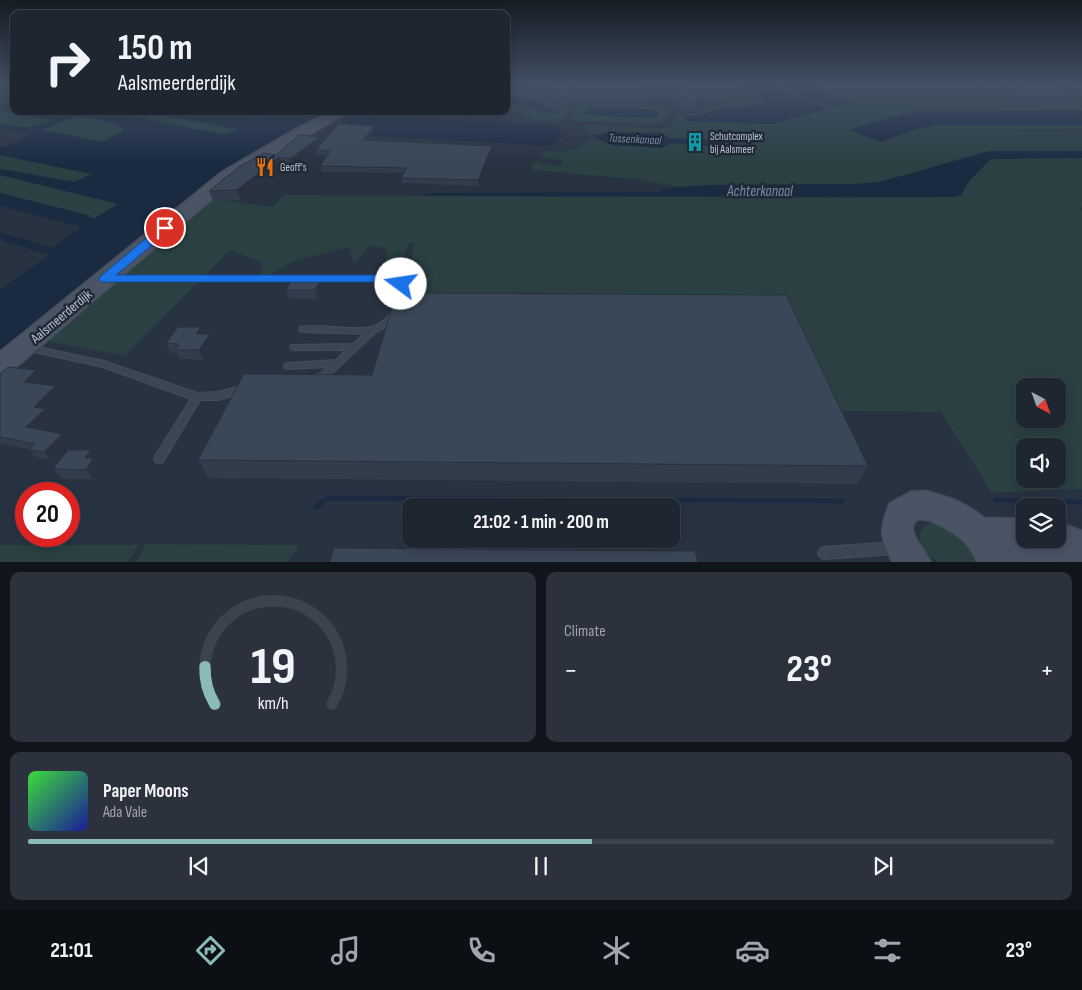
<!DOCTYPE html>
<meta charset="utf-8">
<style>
:root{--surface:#1e2632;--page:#2b323e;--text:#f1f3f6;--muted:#a1a5ac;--line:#3c434d;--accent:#8bbbb9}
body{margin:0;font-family:"Sofia Sans Condensed",sans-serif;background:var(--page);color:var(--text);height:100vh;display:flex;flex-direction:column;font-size:19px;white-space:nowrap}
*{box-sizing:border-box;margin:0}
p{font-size:16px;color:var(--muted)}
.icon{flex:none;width:28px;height:28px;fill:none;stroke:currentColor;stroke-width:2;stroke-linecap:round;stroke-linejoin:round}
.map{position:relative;height:562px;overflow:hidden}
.sheet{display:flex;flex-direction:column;gap:10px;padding:10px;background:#10151c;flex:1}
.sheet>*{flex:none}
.guide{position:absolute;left:10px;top:10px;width:500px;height:105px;border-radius:10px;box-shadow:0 2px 12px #0003,0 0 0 1px var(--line);background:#1e2632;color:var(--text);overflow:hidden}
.needle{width:32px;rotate:139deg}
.tools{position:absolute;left:1016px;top:378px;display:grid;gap:10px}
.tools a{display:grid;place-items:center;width:50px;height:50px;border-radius:10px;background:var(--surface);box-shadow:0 2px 12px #0003,0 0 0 1px var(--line);font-size:25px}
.speed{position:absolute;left:15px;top:482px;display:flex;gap:10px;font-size:25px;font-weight:700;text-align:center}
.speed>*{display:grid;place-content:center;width:65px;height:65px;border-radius:50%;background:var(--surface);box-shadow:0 2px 12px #0003,0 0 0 1px var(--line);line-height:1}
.speed .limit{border:8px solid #d22;background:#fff;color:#111}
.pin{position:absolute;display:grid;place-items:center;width:42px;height:42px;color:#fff;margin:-21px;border:2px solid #fff;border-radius:50%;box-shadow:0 1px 5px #0007}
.me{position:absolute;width:55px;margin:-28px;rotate:284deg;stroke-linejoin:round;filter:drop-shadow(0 0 4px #0008)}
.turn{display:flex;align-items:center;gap:18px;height:105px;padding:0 25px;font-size:22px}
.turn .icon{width:65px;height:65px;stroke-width:2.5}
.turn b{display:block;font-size:35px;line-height:42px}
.big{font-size:38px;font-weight:700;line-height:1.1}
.sheet .card{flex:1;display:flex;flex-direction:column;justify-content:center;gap:8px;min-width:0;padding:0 18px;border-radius:10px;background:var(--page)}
.sheet .dial{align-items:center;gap:0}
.dial svg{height:130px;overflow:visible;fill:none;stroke:var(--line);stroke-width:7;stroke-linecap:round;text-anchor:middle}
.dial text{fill:var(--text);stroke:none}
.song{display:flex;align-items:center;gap:15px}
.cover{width:60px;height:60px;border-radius:8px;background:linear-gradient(135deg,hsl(120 70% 55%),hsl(240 70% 35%))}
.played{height:5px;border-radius:2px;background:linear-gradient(90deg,var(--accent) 55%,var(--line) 55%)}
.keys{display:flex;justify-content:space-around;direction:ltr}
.heat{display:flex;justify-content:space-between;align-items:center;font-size:28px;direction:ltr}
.sheet .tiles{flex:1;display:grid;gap:10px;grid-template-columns:1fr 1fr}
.card:last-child{grid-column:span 2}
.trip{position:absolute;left:402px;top:498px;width:278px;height:50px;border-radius:10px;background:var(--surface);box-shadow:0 2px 12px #0003,0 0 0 1px var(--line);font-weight:700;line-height:50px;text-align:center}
.tab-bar{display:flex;height:80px;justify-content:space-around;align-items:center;background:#0c0f14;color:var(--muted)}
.tab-bar .icon{width:35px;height:35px}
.tab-bar .current{color:var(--accent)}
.tab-bar b{font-size:22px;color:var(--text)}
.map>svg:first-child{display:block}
.green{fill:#2a4043;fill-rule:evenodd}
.water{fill:#1a2a41;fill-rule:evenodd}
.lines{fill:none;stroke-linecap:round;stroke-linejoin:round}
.stream{stroke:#1a2a41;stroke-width:5}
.canal{fill:#1a2a41;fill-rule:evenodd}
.lane-casing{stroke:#454e5b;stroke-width:2}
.secondary-casing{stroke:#454e5b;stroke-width:3}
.lane{fill:#3c4552;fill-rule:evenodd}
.secondary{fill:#4a5465;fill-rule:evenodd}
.wall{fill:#323d4c}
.shaded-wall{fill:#29323e}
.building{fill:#3a4758;stroke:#29323e}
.route{fill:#1a73e8;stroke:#114b97}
.labels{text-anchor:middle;stroke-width:5;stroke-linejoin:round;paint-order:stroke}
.far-poi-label{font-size:11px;fill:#b9c0cc;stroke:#202a37;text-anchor:start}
.far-water-label{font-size:12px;font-style:italic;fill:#738aaa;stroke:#202a37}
.street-label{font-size:14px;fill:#b9c0cc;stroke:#202a37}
.water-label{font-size:15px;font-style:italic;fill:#738aaa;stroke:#202a37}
</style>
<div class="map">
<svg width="1082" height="563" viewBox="0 0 1082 563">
<rect width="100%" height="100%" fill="#283342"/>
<g class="green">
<polygon points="506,86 618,88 534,94 568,112 563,120 557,121 533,119 534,116 524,115 525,111 506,108 506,102 548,114 557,110 541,103 506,93"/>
<path d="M678,86H741L768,101L764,104L715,110L702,115L686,116V121L772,124L828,109L777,86H783C803,95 830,114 851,102L816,86H981L1008,104H1068L1040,86H1082V110L919,111L891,117L851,130L881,142L916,129L934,125H1082V129H959L1082,131V151L983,152L905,175L879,182L855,184L680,187L635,179L532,170V162L560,166L564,161L540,156L544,151C558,152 581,153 588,139H598L612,145L664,148L665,134L661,133L614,131L598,135L589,134L583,125L658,128L673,127L674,125L671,124L677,114L697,113L703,108L730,103L718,96L699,88L700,90Z"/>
<path d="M630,88C658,89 693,84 718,98L719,101L630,93Z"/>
<polygon points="581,104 659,106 667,110 668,113 665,121 653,125 571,120 575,108"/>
<path d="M0,110L51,120C33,129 19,128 0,124Z"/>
<polygon points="120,111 137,111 167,117 170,116 237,129 226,135 115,113"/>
<polygon points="366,111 481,111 478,117"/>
<path d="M76,116C90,118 114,119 124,131L102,142L42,130Z"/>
<polygon points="0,155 92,174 74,182 0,169"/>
<path d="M1001,158H1082V207L1080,209L1082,211V489L992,493L941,412L834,411L402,303L415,243H409L397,273L384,274L387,249L373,245L366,249L354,265L349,247L293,261L262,279L261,262L230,250L125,356L48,341L111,283H117L126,278L120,276L213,199L273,207L284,195L930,198L961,195L969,181L989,160ZM1025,386H1058V419H1025ZM1025,446H1058V479H1025Z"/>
<polygon points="0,175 119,203 95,219 88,217 89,215 0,193"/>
<path d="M932,523C951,524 977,542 974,562H938C924,554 908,530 932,523Z"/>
<polygon points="146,544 300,545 287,562 136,562"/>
<polygon points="0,545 138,545 127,563 0,562"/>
</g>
<g class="water">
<polygon points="741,86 777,86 828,109 772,124 686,121 685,116 696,116 715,110 764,104 768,101"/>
<path d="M783,86H816L851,102C830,113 803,95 783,86Z"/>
<path d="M506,93L541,103L550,109L562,112C552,118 520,104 506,102Z"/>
<path d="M0,107L14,109V111C27,111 61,122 68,111H120L116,113L225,135L237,129L137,111H223L262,118L271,112L266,111H334L260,149L224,170L0,352V290L49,255L0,240V232L52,248L82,227L0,206V193L90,216L89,217L95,218L118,204L0,175V169L74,182L92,174L0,155V147C11,147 22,140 30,134L0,128V124L26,128L51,120L0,110ZM76,116C90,118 114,119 124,131L102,142L43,130Z"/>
<polygon points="588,108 648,109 659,112 658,117 653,118 583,115"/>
<polygon points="1082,110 1082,125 934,125 916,129 881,142 850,130 891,117 919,111"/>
<polygon points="366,116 554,125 559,130 560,134 566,134 565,137 559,137 559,140 549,146 340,134 333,131 348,119"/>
<polygon points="608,132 661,133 667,136 669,145 660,148 612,145 595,138 595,135"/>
<polygon points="990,151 1082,151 1082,158 991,159 969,181 961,195 956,197 425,196 426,193 660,192 662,189 668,188 706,185 855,184 879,182 905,175"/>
</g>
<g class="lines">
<g class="stream">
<polyline points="995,500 1082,502"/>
<polyline points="316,507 328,498 843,501"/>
</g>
<polygon class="canal" points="650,137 711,140 722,146 717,149 709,146 647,142 645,140"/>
<g class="lane-casing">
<g id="lane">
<polygon points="107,277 301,277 305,279 301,281 110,281 106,279"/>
<polygon points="310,277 396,277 405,284 403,302 399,305 395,302 397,285 391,281 310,281 309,279"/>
<path d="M394,312L398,315L393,323L375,333L327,378L317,381L314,380L313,378L314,376L321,373L328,367L288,369L285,368L284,366L285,364L288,363L336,360L346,350H294L291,349L290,347L291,345L353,344L364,334L303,332L300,331L299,329L300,327C328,321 372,341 391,313Z"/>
<polygon points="28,345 104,361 197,393 218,392 241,386 244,387 246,390 244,393 218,400 200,400 163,462 159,463 155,462 154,459 155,456 191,399 103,367 25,350 24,348 25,346"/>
<polygon points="895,542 899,544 901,548 899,552 895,554 824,559 820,557 818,553 820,549 824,547"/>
</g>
</g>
<g class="secondary-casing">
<g id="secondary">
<polygon points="331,111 349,111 234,180 9,373 0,375 0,352 222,172 296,129"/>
<path d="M926,491L955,500L972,509L984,518L1025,519V539H1040L1038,542H1043L1042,539H1058V522L1082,531V563H977C975,555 970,548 965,542C957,534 909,501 913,532C915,540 926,552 931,563H893C880,539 879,528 890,503L911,492Z"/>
</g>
</g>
<use href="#lane" class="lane"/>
<use href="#secondary" class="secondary"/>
</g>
<g class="wall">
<polygon points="537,86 653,86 644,102 628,100 571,100 570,105 558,105 553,99 537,95"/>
<polygon points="982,86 1062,86 1075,94 1069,104 1008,104"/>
<polygon points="677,88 702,100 694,111 682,110 675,98"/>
<polygon points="373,126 374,131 368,140 492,146 492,151 479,186 402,183 401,178 404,173 322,172 320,166 327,156 317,155 316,151 292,168 282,167 241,200 213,201 209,191 276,155 320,137 322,143"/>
<polygon points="324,286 318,299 290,299 286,290"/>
<polygon points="201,327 204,334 214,344 204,360 180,359 176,353 171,353 166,343"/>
<polygon points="0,374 42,378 37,384 61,394 46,409 52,417 38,429 62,434 69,441 50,460 36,457 29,449 0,444"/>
<polygon points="98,459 96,462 101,468 93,479 61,479 53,469"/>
<polygon points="198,460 868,466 857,484 209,478"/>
</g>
<g class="shaded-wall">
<polygon points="649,86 653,86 644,102 645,92"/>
<polygon points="572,90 571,100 570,105 570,94"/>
<polygon points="704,90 702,100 694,111 696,101"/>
<polygon points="373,126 374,131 365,144 364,140"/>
<polygon points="320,137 322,146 292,168 290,159"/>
<polygon points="492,146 492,151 479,186 478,180"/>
<polygon points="279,157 282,167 241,200 237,190"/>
<polygon points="322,277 324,286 318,299 315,290"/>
<polygon points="201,327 206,337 196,334"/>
<polygon points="210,334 214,344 204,360 199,350"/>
<polygon points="36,370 42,378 30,390 24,382"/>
<polygon points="55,386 61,394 46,409 52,417 32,435 26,427 34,407"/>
<polygon points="62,434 69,441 50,460 44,452"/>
<polygon points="91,450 98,459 96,462 101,468 93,479 86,470 85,458"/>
</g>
<g class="building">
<polygon points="542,86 573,86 570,94 558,95 553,89"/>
<polygon points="574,86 649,86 645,92 629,90 572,90"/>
<polygon points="1002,86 1062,86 1075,94 1014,94"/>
<polygon points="677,88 704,90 696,101 683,99"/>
<polygon points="339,124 373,126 364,140 492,146 478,180 401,178 407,168 320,166 330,151 316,150"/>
<polygon points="299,135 320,137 290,159 279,157 237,190 209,191 239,167 264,153 276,155"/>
<polygon points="294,276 322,277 315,290 286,290"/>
<polygon points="399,293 786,295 868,466 198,460 244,374 372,375 394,301"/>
<polygon points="178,327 201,327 196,334 210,334 199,350 175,350 179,344 166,343"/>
<polygon points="8,367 36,370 24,382 55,386 34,407 45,409 26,427 62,434 44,452 29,450 35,444 0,437 0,374"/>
<polygon points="68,450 91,450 85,458 93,458 86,470 53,469"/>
<polygon points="334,548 695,551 698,563 329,563"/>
</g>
<linearGradient id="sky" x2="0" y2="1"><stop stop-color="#161c24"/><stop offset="0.52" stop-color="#425065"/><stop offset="1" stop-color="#425065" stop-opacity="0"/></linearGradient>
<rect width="1082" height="165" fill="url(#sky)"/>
<polygon class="route" points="165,225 169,226 169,231 116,275 384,275 397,277 407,284 401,288 391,282 101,282 99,279 101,276 161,226"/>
<defs>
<g id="building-bare" transform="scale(1.5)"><path d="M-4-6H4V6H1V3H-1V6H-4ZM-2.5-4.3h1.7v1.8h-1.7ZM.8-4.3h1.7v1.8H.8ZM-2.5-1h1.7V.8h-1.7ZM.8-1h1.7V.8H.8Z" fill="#0f9aa8" stroke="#202a37" stroke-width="2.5" paint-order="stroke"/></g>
<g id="restaurant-bare" transform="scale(1.5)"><path d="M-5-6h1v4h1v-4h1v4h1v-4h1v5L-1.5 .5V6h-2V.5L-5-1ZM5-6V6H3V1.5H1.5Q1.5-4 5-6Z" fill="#e8710a" stroke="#202a37" stroke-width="2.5" paint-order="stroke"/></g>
</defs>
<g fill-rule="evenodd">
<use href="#building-bare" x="695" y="142"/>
<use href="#restaurant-bare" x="265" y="167"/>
</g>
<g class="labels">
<g class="far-poi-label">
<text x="710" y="140">Schutcomplex<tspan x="710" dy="13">bij Aalsmeer</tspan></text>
<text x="280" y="171">Geoff's</text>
</g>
<g class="far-water-label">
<text transform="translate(635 139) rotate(3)" y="4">Tussenkanaal</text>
</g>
<g class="street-label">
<text transform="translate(61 316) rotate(-40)" y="5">Aalsmeerderdijk</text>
</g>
<g class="water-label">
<text x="760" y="196">Achterkanaal</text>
</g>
</g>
</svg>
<div class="tools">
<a><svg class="needle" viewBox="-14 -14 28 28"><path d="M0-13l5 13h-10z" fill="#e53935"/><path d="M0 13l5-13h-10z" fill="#a1a5ac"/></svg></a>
<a><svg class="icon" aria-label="sound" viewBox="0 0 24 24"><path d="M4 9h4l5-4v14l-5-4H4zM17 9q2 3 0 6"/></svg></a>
<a><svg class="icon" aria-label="layers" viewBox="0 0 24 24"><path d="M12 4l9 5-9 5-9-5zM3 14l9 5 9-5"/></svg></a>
</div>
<div class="speed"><div class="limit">20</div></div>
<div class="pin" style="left:165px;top:228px;background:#d93025"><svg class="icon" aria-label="arrive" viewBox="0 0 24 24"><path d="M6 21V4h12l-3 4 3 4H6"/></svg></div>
<svg class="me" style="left:401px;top:284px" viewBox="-20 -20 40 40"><circle r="19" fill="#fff"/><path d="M0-13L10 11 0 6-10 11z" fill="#1a73e8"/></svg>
<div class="trip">21:02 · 1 min · 200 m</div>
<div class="guide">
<div class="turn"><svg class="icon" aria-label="right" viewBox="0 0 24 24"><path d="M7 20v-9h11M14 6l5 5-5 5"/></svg><div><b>150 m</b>Aalsmeerderdijk</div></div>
</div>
</div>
<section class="sheet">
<div class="tiles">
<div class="card dial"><svg viewBox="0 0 100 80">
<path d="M14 69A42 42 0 1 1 86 69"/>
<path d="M14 69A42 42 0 0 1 8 46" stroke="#8bbbb9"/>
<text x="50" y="56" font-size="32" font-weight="700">19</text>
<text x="50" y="72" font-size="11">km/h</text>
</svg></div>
<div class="card"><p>Climate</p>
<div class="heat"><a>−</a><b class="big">23°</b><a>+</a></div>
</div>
<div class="card">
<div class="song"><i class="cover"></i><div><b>Paper Moons</b><p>Ada Vale</p></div></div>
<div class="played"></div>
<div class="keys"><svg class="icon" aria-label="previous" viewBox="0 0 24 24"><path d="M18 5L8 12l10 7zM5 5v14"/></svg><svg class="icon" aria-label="pause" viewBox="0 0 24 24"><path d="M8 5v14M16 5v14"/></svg><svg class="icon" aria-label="next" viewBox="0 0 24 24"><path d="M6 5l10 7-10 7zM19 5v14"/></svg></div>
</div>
</div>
</section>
<nav class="tab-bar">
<b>21:01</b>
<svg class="icon current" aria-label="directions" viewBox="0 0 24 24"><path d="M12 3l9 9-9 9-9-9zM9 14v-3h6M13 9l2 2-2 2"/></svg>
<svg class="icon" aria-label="music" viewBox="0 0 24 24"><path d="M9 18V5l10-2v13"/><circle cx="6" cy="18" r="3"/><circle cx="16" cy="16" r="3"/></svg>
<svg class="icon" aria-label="phone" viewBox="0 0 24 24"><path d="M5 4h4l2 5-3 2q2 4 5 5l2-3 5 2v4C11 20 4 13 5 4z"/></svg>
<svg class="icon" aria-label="climate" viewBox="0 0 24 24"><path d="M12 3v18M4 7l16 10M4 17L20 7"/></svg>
<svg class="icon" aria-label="car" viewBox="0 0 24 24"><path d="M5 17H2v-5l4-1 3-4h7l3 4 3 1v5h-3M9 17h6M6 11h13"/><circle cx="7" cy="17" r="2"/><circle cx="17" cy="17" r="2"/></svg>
<svg class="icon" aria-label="filters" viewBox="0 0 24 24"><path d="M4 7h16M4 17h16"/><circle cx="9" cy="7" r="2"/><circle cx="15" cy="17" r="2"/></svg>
<b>23°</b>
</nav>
